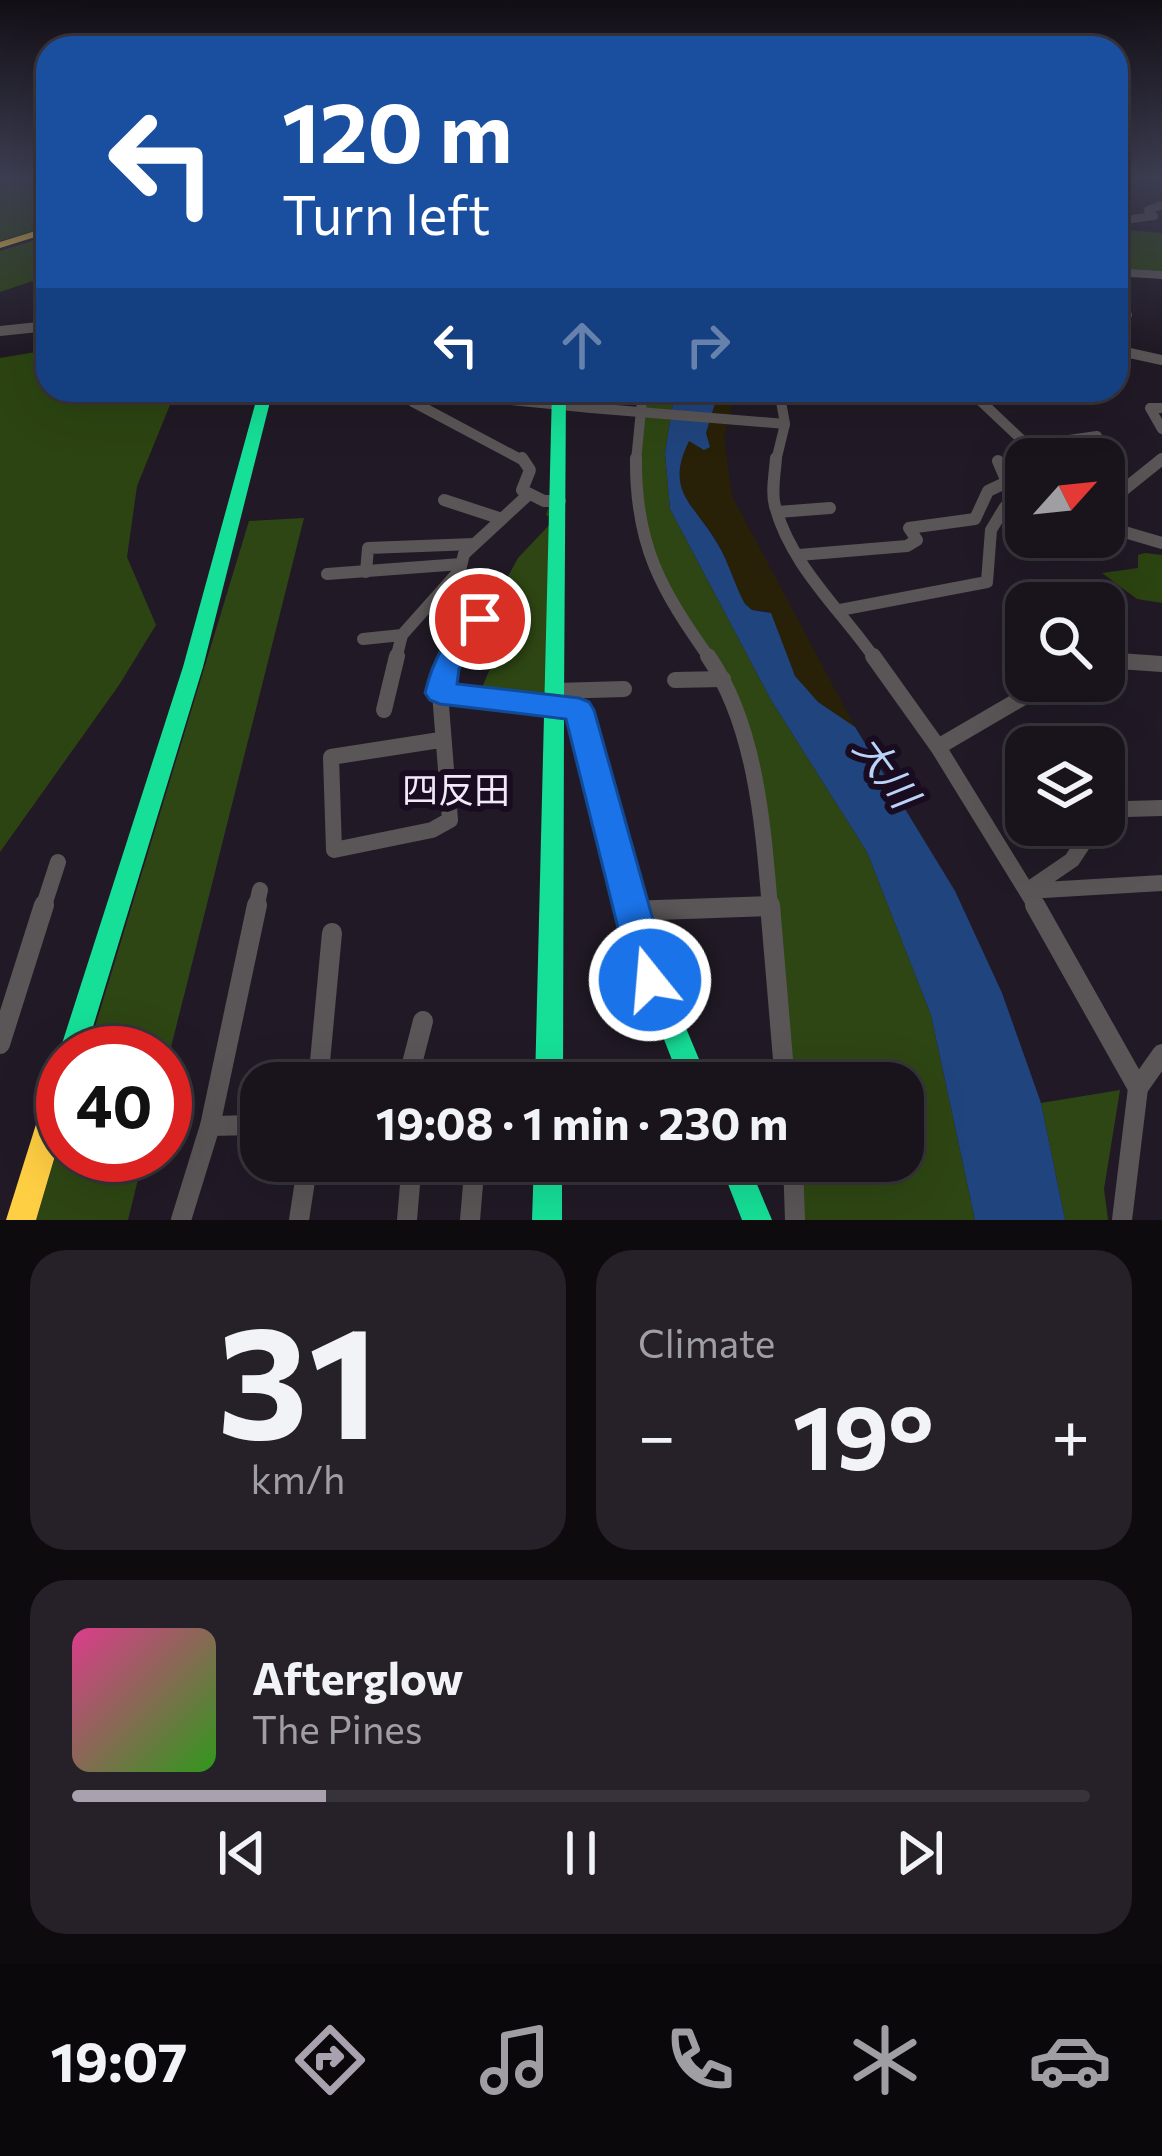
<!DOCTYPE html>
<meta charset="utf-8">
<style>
:root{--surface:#19141c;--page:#262129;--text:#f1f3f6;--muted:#9f9ea3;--line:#37333b;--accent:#a9a1ae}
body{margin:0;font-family:Commissioner,"Noto Sans JP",sans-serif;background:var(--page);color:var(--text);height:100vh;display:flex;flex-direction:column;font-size:45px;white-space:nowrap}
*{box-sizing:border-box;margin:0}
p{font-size:39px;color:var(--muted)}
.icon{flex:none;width:66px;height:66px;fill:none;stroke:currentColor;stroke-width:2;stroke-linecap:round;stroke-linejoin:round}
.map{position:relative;height:1220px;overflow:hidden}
.panel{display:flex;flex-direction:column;gap:30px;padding:30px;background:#0e0b0f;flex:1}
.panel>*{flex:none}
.hud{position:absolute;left:36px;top:36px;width:1092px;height:366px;border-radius:36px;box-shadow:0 12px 48px #0002,0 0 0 3px var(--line);background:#1a4fa0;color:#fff;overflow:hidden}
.needle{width:78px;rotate:63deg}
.fabs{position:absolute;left:1005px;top:438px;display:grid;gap:24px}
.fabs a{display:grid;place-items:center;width:120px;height:120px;border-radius:24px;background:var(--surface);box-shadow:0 12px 48px #0002,0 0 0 3px var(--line);font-size:60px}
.speed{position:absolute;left:36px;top:1026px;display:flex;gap:24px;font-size:60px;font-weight:700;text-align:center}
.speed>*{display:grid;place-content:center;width:156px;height:156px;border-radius:50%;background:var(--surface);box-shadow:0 12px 48px #0002,0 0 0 3px var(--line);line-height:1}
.speed .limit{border:18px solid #d22;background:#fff;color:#111}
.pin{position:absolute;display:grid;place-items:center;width:102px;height:102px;color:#fff;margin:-51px;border:6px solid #fff;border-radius:50%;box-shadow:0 3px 12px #0007}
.me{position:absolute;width:132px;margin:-66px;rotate:343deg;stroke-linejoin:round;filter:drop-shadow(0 0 9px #0008)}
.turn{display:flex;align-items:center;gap:42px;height:252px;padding:0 48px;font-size:54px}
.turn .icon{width:156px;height:156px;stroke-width:2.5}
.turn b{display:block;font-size:84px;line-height:102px}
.lanes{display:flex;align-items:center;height:114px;padding:0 48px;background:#0003;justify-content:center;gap:60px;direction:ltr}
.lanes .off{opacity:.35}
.big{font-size:90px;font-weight:700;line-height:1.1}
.panel .tile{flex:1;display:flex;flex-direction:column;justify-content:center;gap:18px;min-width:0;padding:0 42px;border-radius:36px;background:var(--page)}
.panel .dial{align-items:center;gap:0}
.dial b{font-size:156px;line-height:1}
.song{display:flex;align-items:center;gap:36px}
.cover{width:144px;height:144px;border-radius:18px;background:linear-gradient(135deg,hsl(330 70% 55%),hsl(110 70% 35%))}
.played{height:12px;border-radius:6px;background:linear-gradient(90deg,var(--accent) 25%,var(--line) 25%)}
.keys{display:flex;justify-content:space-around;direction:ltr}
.heat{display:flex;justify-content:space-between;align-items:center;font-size:66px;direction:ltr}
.panel .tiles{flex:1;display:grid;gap:30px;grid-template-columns:1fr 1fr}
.tile:last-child{grid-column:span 2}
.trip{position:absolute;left:240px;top:1062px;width:684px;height:120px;border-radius:36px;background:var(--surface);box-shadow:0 12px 48px #0002,0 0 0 3px var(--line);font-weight:700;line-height:120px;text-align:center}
.dock{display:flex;height:192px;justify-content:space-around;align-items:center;background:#0a080b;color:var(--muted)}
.dock .icon{width:84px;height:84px}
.dock .active{color:var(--accent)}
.dock b{font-size:54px;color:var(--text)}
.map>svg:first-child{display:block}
.green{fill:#2e4613}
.forest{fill:#2c4411}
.sand{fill:#292107}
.water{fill:#20447d}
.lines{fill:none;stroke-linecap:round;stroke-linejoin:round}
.street-far4{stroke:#5a5556;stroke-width:8}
.street-far3{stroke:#5a5556;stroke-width:10}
.street-far2{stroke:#5a5556;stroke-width:12}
.street-far1{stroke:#5a5556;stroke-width:16}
.street{stroke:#5a5556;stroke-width:20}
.fast{fill:#16e098;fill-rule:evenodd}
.slow{fill:#ffcf43;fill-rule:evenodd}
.street-bridge{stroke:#5a5556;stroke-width:10}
.route{fill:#1a73e8;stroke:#114b97;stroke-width:3}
.labels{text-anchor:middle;stroke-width:12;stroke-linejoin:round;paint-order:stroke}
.quarter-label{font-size:36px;fill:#f2e9f8;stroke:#190c21}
.near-water-label{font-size:39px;font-style:italic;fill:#bbd3f7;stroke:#190c21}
</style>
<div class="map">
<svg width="1162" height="1220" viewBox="0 0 1162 1220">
<rect width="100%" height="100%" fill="#211a26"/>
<g class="green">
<polygon points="643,390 675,390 665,453 670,509 771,700 867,852 931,1015 975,1220 802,1220 796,1161 903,1161 903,1083 788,1083 762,845 736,711 650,560 634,470"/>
<polygon points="557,505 553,654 563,695 481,690 511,619 446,596 462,574 502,587 518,558 555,519 546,515 549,506"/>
<polygon points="304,518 165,1071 165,1053 87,1053 249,521"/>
<polygon points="1120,1090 1104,1189 1108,1220 1065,1220 1041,1103"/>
<polygon points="63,1131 63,1155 144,1155 128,1220 36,1220"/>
</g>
<g class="forest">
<polygon points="0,178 48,178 48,226 0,241"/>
<polygon points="1128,230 1162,233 1162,271 1116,268 1116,232"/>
<polygon points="48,236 48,249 40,252 39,260 48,263 48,276 0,292 0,251"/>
<polygon points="48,350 48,390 176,390 137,486 127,557 156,625 119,685 0,852 0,358"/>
<polygon points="1145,553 1162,555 1162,603 1137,599 1102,573 1138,568 1138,555"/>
</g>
<path class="sand" d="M719,390H736L724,438L732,496L855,727C833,712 807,698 794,674C783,653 781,631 767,610H752L745,604C734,584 729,562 717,542C693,502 664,492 689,440L710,447L706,433Z"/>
<path class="water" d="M675,390H719L706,433L710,447L704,450L689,441C664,492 694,503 717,543C729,562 734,584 745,604L752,610L771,613L795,676L818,702L855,727L955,891L1002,993L1041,1103L1065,1220H975L931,1015L867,852L771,700L670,509L665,453Z"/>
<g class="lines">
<g class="street-far4">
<polyline points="1116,221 1154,216 1148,210 1162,205"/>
<polyline points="1116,272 1162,275"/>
<polyline points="1116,298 1120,304"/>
</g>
<g class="street-far3">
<polyline points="1118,301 1127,315"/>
<polyline points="0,331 48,326"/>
<polyline points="1116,350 1162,360"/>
<polyline points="408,390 413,402 524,461"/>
<polyline points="412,390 591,408"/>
<polyline points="901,390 921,395 920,390"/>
<polyline points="969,390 1042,459"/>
<polyline points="1162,408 1150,408 1162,429"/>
<polyline points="1086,459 1069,440 1097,436"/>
<polyline points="636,461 643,390"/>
<polyline points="776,461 785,424 779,390"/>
</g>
<g class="street-far2">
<polyline points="522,458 530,470 522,490 544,501 560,501"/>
<path d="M636,458C635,545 661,590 710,659"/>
<path d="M776,458C775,473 771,492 775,506C791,566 841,610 875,659"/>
<polyline points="1162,459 1106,504 1121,531 1162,543"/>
<polyline points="1104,478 1122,493"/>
<polyline points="444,500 502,519"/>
<polyline points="778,512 830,508"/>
<polyline points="799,555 907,546 917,540 909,528 975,519 988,491 1007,482 998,461"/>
<polyline points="366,572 368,548 474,544"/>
<polyline points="327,574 461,564"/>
<polyline points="840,610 987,582 991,530 1005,507 1026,506"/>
<polyline points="363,639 402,635 460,570 464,554 529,494"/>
<polyline points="396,659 402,635"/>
<polyline points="452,659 480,619"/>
</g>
<g class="street-far1">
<path d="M708,656C756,726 763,825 770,908"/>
<polyline points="873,656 938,747 1037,908"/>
<polyline points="1104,660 1162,664"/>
<polyline points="675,680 723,679"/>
<polyline points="556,691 624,689"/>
<polyline points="440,693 445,668 454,656"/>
<polyline points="384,710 397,656"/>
<polyline points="440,740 331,757 334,850 432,830 450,820 440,693 555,706"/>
<polyline points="938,747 1051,681"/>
<polyline points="1104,820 1127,809 1162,808"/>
<polyline points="1031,888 1072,860 1095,825"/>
<polyline points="1027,891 1162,883"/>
<polyline points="43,908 58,862"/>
<polyline points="256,908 260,890"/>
<polyline points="723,908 768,906"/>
</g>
<g class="street">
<polyline points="770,905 785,1083"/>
<polyline points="1035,905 1138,1088 1122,1220"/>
<polyline points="629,911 768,906"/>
<polyline points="0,1044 44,905"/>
<polyline points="318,1083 332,933"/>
<polyline points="407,1083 423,1021"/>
<polyline points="1138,1088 1162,1054"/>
<polyline points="210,1126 261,1125"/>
<polyline points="793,1161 795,1220"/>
<polyline points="181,1220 210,1126 257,905"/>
<polyline points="299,1220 308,1161"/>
<polyline points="407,1220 412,1161"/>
<polyline points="470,1220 475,1161"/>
</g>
<g class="fast">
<polygon points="259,390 273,390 203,667 85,1053 63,1053 63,1063 59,1053 183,667"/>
<polygon points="552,390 566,390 564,700 586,704 589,709 652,947 709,1083 681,1083 628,947 571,715 564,715 563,1083 535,1083"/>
<polygon points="534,1161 562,1161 562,1220 532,1220"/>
<polygon points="719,1161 747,1161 772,1220 742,1220"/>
</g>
<g class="slow">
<polygon points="48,227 48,233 0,248 0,242"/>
<polygon points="63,1069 63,1129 36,1220 6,1220 49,1083 53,1073"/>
</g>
<polyline class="street-bridge" points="591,408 785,424"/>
</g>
<linearGradient id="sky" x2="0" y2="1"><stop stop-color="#120e15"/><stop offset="0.51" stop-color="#3d3e52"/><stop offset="1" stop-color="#3d3e52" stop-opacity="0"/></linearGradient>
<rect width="1162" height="349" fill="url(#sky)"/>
<path class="route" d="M480,610L494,619L459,669L457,684L579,698L589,702L594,710L670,980L664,993L650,998L637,993L631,980L566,719L440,704L430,700L425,693C431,666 452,618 480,610Z"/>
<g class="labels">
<g class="quarter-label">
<text x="456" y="803">四反田</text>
</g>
<g class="near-water-label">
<text transform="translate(886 771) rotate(54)" y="14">大川</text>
</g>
</g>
</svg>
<div class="fabs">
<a><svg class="needle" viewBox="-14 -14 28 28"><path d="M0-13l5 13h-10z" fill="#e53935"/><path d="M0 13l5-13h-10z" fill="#9f9ea3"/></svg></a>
<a><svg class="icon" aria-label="search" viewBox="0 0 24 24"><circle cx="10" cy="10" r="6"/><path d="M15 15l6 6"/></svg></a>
<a><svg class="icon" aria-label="layers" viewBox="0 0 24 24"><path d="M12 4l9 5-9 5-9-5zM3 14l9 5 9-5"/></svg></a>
</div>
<div class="speed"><div class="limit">40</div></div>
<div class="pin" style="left:480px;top:619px;background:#d93025"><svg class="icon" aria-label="arrive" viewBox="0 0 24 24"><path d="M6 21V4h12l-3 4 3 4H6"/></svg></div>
<svg class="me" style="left:650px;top:980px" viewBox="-20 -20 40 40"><circle r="17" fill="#1a73e8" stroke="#fff" stroke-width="3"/><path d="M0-11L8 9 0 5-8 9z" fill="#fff"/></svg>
<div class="trip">19:08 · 1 min · 230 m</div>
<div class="hud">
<div class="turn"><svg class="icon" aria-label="left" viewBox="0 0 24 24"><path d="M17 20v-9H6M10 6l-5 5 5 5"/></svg><div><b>120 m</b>Turn left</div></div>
<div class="lanes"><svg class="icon" aria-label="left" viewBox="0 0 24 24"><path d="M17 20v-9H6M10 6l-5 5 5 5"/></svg><svg class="icon off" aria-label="ahead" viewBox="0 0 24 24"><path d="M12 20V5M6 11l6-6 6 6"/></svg><svg class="icon off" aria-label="right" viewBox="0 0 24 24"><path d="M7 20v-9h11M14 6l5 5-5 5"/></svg></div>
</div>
</div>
<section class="panel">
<div class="tiles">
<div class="tile dial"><b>31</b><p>km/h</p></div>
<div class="tile"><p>Climate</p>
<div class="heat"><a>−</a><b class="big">19°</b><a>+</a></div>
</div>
<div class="tile">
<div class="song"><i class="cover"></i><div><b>Afterglow</b><p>The Pines</p></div></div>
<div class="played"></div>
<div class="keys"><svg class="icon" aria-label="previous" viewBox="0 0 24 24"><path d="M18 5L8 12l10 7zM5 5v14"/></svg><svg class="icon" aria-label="pause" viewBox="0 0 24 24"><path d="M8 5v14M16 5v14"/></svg><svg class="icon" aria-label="next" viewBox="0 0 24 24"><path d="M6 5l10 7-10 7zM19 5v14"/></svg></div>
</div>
</div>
</section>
<nav class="dock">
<b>19:07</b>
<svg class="icon active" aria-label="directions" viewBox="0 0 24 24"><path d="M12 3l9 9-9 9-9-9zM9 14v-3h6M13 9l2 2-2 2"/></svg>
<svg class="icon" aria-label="music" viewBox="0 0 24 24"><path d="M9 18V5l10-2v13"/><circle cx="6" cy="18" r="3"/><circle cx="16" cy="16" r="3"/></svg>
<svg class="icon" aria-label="phone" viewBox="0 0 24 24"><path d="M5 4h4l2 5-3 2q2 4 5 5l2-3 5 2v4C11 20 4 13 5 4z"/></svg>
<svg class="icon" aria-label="climate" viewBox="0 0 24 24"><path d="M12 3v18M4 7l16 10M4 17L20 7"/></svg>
<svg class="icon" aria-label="car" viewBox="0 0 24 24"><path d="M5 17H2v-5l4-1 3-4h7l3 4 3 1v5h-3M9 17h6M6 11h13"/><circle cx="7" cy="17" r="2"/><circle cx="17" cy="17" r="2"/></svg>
</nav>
